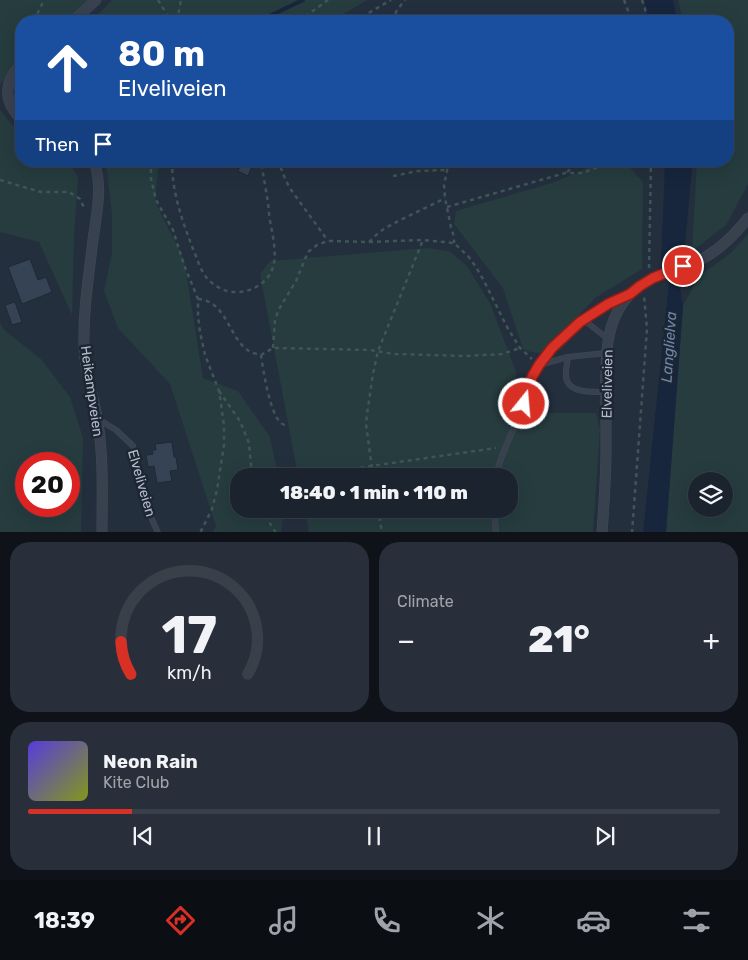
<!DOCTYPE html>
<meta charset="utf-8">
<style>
:root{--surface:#1b232e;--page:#282f3a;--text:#f1f3f6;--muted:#a0a4aa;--line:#39404a;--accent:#d93025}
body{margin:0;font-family:Rubik,sans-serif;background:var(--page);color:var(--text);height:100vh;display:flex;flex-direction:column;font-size:19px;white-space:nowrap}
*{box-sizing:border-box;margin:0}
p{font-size:16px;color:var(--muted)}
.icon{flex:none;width:28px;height:28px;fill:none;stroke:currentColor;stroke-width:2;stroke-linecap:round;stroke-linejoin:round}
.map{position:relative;height:532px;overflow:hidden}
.details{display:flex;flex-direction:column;gap:10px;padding:10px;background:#0f1319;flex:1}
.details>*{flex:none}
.top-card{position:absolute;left:15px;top:15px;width:719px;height:152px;border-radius:20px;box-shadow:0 5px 20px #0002,0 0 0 1px var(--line);background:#1a4fa0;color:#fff;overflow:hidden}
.fabs{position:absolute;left:688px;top:472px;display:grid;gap:10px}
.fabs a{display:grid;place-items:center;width:45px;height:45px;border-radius:50%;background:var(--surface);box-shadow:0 5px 20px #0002,0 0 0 1px var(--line);font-size:25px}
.speed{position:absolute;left:15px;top:452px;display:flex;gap:10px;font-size:25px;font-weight:700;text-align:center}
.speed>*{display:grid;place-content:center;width:65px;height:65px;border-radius:50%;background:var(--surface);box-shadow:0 5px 20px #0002,0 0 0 1px var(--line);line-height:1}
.speed .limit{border:8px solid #d22;background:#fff;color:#111}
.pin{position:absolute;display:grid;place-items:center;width:42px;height:42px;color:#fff;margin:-21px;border:2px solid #fff;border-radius:50%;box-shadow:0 1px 5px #0007}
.me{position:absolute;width:55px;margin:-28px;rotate:17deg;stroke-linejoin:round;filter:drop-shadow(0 0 4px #0008)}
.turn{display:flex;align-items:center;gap:18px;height:105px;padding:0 20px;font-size:22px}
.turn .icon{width:65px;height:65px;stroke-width:2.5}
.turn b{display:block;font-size:35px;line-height:42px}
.then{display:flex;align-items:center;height:48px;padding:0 20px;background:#0003;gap:10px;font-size:19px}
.big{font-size:38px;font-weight:800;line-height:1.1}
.details .card{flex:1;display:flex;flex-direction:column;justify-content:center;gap:8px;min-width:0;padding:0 18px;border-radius:20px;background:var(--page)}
.details .dial{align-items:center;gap:0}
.dial svg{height:130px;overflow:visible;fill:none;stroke:var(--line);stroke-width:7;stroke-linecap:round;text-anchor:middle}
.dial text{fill:var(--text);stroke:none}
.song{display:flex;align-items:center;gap:15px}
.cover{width:60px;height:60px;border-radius:8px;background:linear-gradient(135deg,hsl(250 70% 55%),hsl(70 70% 35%))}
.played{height:5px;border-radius:2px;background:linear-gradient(90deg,var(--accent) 15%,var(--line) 15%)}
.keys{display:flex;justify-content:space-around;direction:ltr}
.heat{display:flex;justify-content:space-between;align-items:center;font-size:28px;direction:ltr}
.details .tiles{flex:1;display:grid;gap:10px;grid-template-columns:1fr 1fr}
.card:last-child{grid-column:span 2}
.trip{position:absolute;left:230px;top:468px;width:288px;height:50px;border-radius:20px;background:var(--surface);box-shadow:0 5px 20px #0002,0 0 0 1px var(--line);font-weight:800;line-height:50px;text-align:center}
.tab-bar{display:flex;height:80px;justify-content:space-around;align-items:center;background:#0b0e12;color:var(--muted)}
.tab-bar .icon{width:35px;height:35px}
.tab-bar .on{color:var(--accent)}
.tab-bar b{font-size:22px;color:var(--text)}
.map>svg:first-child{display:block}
.green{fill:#263c3f;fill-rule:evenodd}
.water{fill:#17263c}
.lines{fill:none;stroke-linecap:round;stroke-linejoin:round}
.stream{stroke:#17263c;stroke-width:4}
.building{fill:#364354;stroke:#1f2835}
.lane-casing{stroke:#414a57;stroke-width:6}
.street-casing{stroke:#414a57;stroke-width:11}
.path{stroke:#3f5557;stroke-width:2.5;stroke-dasharray:4 4;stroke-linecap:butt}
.lane{stroke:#38414e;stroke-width:5}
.street{stroke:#38414e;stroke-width:10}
.route-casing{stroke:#8d1f18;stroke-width:12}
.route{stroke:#d93025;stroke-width:9}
.labels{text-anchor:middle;stroke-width:5;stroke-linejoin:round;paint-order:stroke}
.street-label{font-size:14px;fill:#b4bcc9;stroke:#1d2633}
.water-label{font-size:15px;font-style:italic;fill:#6d86a8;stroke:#1d2633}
</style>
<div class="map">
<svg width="748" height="533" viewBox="0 0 748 533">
<rect width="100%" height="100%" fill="#242f3e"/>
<g class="green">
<polygon points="0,0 88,0 66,21 21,21 21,64 1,83 0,87"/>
<polygon points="112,0 367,0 332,21 92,21"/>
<polygon points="678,0 748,0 748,184 726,225 692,251 697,161 728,161 728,21 683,21"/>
<polygon points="0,110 19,133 21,135 21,161 68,161 78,177 74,237 72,315 39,242 0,232"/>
<polygon points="103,161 159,161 155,202 184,259 203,378 238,391 270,437 278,476 239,476 239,509 285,509 281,532 213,532 216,526 170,384 118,328 104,291 112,253 112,214 107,170"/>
<polygon points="603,161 624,161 643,182 642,269 595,298 552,345 540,353 531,352 523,349 503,288 454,224 456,211 555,182"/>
<path d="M748,234V532L666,533L683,306L698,277L731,253ZM696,481H724V509H696Z"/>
<polygon points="427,248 449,251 467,266 490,303 516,372 515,413 596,413 600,429 593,532 309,532 304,509 509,509 509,476 298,476 260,274 270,261"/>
<path d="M0,323L4,330L41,359L70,397L83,438L81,532H0ZM26,464H69V506H26Z"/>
</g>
<g class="water">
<polygon points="644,0 673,0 677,21 649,21"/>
<polygon points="665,161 691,161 692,168 684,254 678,258 678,276 683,306 666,532 643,533 669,282 667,264 661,263"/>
</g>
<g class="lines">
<polyline class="stream" points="259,21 303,0"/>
</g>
<g class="building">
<polygon points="243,161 254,161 248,176 238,171"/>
<polygon points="30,259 38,280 46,277 52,292 22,304 8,267"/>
<polygon points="15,302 22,322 12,325 5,305"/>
<polygon points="172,442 174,457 176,457 178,470 170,471 172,481 157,483 154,466 148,467 146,455 153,454 152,450 156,450 155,444"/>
</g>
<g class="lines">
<g class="lane-casing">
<g id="lane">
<polyline points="584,320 608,339"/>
<path d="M568,357C567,363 566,368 566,374C565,394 592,392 606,392"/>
<polyline points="539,365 568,357 606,353"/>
<polyline points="98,419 116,430 133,446 143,499 158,533"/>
<path d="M496,476C500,456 510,438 518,419C524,405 527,389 533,375C546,348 581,319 607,304C613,301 619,299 625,297"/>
<polyline points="494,509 496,533"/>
</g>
</g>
<g class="street-casing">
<g id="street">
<polyline points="73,21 96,0"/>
<path d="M21,65C3,83 3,101 21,119"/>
<path d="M94,161C104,189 95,220 92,248C88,281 83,314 84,347C85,371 93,394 97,418C104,455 102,495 102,533"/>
<path d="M602,533C604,505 606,477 606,449C606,430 606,411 606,392C605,353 605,310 641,285C657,274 678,269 696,262C718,252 734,236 748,218"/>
</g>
</g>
<g class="path">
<polyline points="158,0 171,21"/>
<polyline points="624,0 632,21"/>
<polyline points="642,0 645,8 646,21"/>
<polyline points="34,21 44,0"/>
<polyline points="177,21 181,0"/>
<polyline points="299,21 328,0"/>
<polyline points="355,21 391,0"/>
<polyline points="392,21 397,10 405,0"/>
<polyline points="151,161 151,179 156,200 173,230 184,265 198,299 198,316 200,332 205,355 219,391 224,425 224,445 217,490 212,509 200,533"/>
<path d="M172,161C172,193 182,220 193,249C197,258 200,269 206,277C216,289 231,295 246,291C258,288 270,279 273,267C277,253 273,239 271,225C269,218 269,210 268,203C266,189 263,175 261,161"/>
<polyline points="276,161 279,163 284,176 289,187 328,241"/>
<polyline points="449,161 444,185 445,198 451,227 454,237 454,243"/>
<polyline points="567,172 580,161"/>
<polyline points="393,176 418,171 447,170"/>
<polyline points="0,180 41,192 69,192 80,199 85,210"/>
<polyline points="447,207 565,173 583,173 600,166 604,161"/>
<path d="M369,242C374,237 379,232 384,229C404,217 425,209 445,198"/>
<polyline points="649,268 651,161"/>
<path d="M198,299C227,301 229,339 249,351C252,353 257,354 261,355L273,348L370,350L394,354L466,356L502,354L520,348"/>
<polyline points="273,348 275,320 279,309 296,281 308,252 317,245 328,241 369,242 423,240 454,243 468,256 476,267 484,281 507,327 520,348 532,359"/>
<path d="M261,355C263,370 270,414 281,423C282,424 286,426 288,426"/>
<polyline points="219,391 240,421 249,443 252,476"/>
<polyline points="313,476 371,466 496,448"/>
<polyline points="373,476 366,424 367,414 373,374 378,351 423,240"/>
<polyline points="261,509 276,533"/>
<polyline points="378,509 382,533"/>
<polyline points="632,533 647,329 644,296"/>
</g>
<use href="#lane" class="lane"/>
<use href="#street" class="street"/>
</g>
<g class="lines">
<g class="route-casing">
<polyline id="route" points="524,404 532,377 539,365 552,348 580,322 608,304 630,294 640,286 653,278 683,266"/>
</g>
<use href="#route" class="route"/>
</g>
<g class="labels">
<g class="street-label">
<text transform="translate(607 384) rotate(-89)" y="5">Elveliveien</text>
<text transform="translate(92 391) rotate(82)" y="5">Heikampveien</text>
<text transform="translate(142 483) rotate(74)" y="5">Elveliveien</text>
</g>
<g class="water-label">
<text transform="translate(669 347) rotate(-86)" y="5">Langlielva</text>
</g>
</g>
</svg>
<div class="fabs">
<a><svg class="icon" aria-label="layers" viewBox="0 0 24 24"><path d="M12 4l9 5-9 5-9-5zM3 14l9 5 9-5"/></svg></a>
</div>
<div class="speed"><div class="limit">20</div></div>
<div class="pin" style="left:683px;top:266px;background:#d93025"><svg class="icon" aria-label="arrive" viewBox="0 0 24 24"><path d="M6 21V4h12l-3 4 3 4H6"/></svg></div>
<svg class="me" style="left:524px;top:404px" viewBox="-20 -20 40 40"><circle r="17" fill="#d93025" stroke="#fff" stroke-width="3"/><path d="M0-11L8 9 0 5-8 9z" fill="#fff"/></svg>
<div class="trip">18:40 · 1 min · 110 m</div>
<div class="top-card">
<div class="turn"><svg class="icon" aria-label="ahead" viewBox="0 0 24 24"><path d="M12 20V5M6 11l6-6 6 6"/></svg><div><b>80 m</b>Elveliveien</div></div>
<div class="then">Then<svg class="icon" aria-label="arrive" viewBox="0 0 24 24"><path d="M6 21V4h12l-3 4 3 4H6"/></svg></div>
</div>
</div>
<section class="details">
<div class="tiles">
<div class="card dial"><svg viewBox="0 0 100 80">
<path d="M14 69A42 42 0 1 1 86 69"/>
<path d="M14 69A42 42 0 0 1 8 49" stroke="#d93025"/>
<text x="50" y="56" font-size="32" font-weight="700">17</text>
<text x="50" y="72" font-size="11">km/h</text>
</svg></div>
<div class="card"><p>Climate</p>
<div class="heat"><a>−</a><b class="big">21°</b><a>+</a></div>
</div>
<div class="card">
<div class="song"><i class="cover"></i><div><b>Neon Rain</b><p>Kite Club</p></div></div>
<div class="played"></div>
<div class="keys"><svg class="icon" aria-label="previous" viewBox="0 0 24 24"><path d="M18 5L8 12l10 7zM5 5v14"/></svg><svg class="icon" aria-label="pause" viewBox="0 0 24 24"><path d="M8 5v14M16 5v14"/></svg><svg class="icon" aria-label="next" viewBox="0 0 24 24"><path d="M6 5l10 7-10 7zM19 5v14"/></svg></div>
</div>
</div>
</section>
<nav class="tab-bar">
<b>18:39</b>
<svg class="icon on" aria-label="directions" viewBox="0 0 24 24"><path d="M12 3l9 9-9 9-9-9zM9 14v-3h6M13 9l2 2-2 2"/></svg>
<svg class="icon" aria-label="music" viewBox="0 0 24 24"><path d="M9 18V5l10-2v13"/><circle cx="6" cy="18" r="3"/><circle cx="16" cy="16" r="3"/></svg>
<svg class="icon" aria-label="phone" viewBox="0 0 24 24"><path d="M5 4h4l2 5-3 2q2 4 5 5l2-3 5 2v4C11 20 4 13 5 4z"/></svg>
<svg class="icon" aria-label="climate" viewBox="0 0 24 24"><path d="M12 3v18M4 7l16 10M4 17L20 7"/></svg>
<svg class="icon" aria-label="car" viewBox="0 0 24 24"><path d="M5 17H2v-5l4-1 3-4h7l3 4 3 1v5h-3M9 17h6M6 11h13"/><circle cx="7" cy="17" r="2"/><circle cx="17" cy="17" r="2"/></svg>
<svg class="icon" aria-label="filters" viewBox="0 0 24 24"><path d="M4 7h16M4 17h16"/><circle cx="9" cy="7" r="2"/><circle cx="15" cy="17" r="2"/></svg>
</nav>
